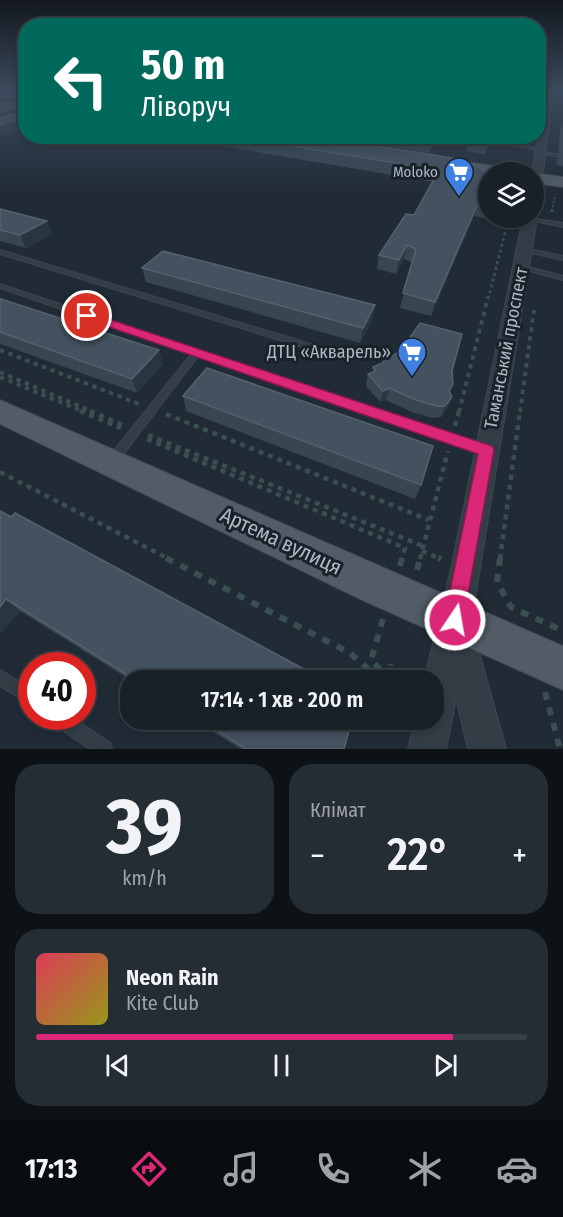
<!DOCTYPE html>
<html lang="uk">
<meta charset="utf-8">
<style>
:root{--surface:#182028;--page:#252d34;--text:#f1f3f6;--muted:#9fa3a8;--line:#363e45;--accent:#db2777}
body{margin:0;font-family:"Fira Sans Condensed",sans-serif;background:var(--page);color:var(--text);height:100vh;display:flex;flex-direction:column;font-size:22px;white-space:nowrap}
*{box-sizing:border-box;margin:0}
p{font-size:20px;color:var(--muted)}
.icon{flex:none;width:33px;height:33px;fill:none;stroke:currentColor;stroke-width:2;stroke-linecap:round;stroke-linejoin:round}
.map{position:relative;height:749px;overflow:hidden}
.sheet{display:flex;flex-direction:column;gap:15px;padding:15px;background:#0d1216;flex:1}
.sheet>*{flex:none}
.top-card{position:absolute;left:18px;top:18px;width:528px;height:126px;border-radius:24px;box-shadow:0 3px 9px #0003,0 0 0 2px var(--line);background:#00695c;color:#fff;overflow:hidden}
.controls{position:absolute;left:478px;top:162px;display:grid;gap:12px}
.controls a{display:grid;place-items:center;width:66px;height:66px;border-radius:50%;background:var(--surface);box-shadow:0 3px 9px #0003,0 0 0 2px var(--line);font-size:30px}
.speed{position:absolute;left:18px;top:652px;display:flex;gap:12px;font-size:30px;font-weight:700;text-align:center}
.speed>*{display:grid;place-content:center;width:78px;height:78px;border-radius:50%;background:var(--surface);box-shadow:0 3px 9px #0003,0 0 0 2px var(--line);line-height:1}
.speed .limit{border:9px solid #d22;background:#fff;color:#111}
.pin{position:absolute;display:grid;place-items:center;width:51px;height:51px;color:#fff;margin:-26px;border:3px solid #fff;border-radius:50%;box-shadow:0 2px 6px #0007}
.me{position:absolute;width:66px;margin:-33px;rotate:12deg;stroke-linejoin:round;filter:drop-shadow(0 0 4px #0008)}
.turn{display:flex;align-items:center;gap:21px;height:126px;padding:0 24px;font-size:27px}
.turn .icon{width:78px;height:78px;stroke-width:2.5}
.turn b{display:block;font-size:42px;line-height:51px}
.big{font-size:45px;font-weight:600;line-height:1.1}
.sheet .tile{flex:1;display:flex;flex-direction:column;justify-content:center;gap:9px;min-width:0;padding:0 21px;border-radius:24px;background:var(--page)}
.sheet .dial{align-items:center;gap:0}
.dial b{font-size:78px;line-height:1}
.song{display:flex;align-items:center;gap:18px}
.cover{width:72px;height:72px;border-radius:9px;background:linear-gradient(135deg,hsl(350 70% 55%),hsl(60 70% 35%))}
.played{height:6px;border-radius:3px;background:linear-gradient(90deg,var(--accent) 85%,var(--line) 85%)}
.keys{display:flex;justify-content:space-around;direction:ltr}
.heat{display:flex;justify-content:space-between;align-items:center;font-size:33px;direction:ltr}
.sheet .tiles{flex:1;display:grid;gap:15px;grid-template-columns:1fr 1fr}
.tile:last-child{grid-column:span 2}
.trip{position:absolute;left:120px;top:670px;width:324px;height:60px;border-radius:24px;background:var(--surface);box-shadow:0 3px 9px #0003,0 0 0 2px var(--line);font-weight:600;line-height:60px;text-align:center}
.tab-bar{display:flex;height:96px;justify-content:space-around;align-items:center;background:#0a0d10;color:var(--muted)}
.tab-bar .icon{width:42px;height:42px}
.tab-bar .active{color:var(--accent)}
.tab-bar b{font-size:27px;color:var(--text)}
.map>svg:first-child{display:block}
.lines{fill:none;stroke-linecap:round;stroke-linejoin:round}
.service-casing{stroke:#3d4650;stroke-width:2}
.tertiary-casing{stroke:#3d4650;stroke-width:2}
.primary-casing{stroke:#3d4650;stroke-width:2}
.path-far5{stroke:#3a4f4f;stroke-width:1.5;stroke-dasharray:2 2;stroke-linecap:butt}
.path-far4{stroke:#3a4f4f;stroke-width:2;stroke-dasharray:2 2;stroke-linecap:butt}
.path-far3{stroke:#3a4f4f;stroke-width:3;stroke-dasharray:3 3;stroke-linecap:butt}
.path-far2{stroke:#3a4f4f;stroke-width:4;stroke-dasharray:4.5 4.5;stroke-linecap:butt}
.path-far1{stroke:#3a4f4f;stroke-width:4.5;stroke-dasharray:5 5;stroke-linecap:butt}
.path{stroke:#3a4f4f;stroke-width:6;stroke-dasharray:8 8;stroke-linecap:butt}
.service{fill:#333d46;fill-rule:evenodd}
.tertiary{fill:#333d46;fill-rule:evenodd}
.primary{fill:#515c67;fill-rule:evenodd}
.wall{fill:#384652}
.shaded-wall{fill:#293642}
.building{fill:#44525f;stroke:#55626e;stroke-width:1.5}
.route{fill:#db2777;stroke:#8e194d;stroke-width:1.5}
.labels{text-anchor:middle;stroke-width:6;stroke-linejoin:round;paint-order:stroke}
.far-poi-label{font-size:15px;fill:#adb8c3;stroke:#19222b;text-anchor:end}
.street-label{font-size:18px;fill:#adb8c3;stroke:#19222b}
.poi-label{font-size:18px;fill:#adb8c3;stroke:#19222b;text-anchor:end}
.near-street-label{font-size:21px;fill:#adb8c3;stroke:#19222b}
</style>
<div class="map">
<svg width="563" height="749" viewBox="0 0 563 749">
<rect width="100%" height="100%" fill="#202b36"/>
<g class="lines">
<g class="service-casing">
<g id="service">
<polygon points="449,136 464,136 543,149 541,150"/>
<polygon points="539,152 563,155 563,157 541,154 539,153"/>
<polygon points="528,218 563,223 563,227 528,220"/>
<polygon points="524,248 563,256 563,260 522,251 522,249"/>
<polygon points="0,250 347,355 348,357 344,360 341,359 0,254"/>
<polygon points="521,265 563,276 563,280 519,268 519,266"/>
<polygon points="0,284 486,446 490,447 491,450 490,453 486,454 198,356 116,464 112,465 108,464 107,461 108,458 191,354 0,288"/>
<polygon points="0,670 32,689 32,705 0,686"/>
<polygon points="50,717 72,717 110,743 112,749 90,749 52,723"/>
</g>
</g>
<g class="tertiary-casing">
<g id="tertiary">
<polygon points="545,91 553,91 540,197 534,201 534,172 532,172"/>
<polygon points="534,215 537,218 471,623 506,749 468,749 456,698 446,749 408,749 415,720 434,720 434,681 424,681 451,569 523,218 534,218"/>
</g>
</g>
<g class="primary-casing">
<g id="primary">
<polygon points="0,91 26,93 26,99 0,95"/>
<polygon points="444,159 502,167 510,172 489,172 489,174 439,166 437,163"/>
<polygon points="534,173 563,177 563,187 534,183"/>
<polygon points="0,400 563,646 563,690 360,599 0,424"/>
</g>
</g>
<polyline class="path-far5" points="317,136 364,144"/>
<g class="path-far4">
<polyline points="355,142 435,155"/>
<polyline points="552,211 555,195"/>
</g>
<g class="path-far3">
<polyline points="552,212 552,210"/>
<polyline points="488,299 509,218"/>
</g>
<g class="path-far2">
<polyline points="0,350 139,404"/>
<polyline points="0,372 93,412"/>
<polyline points="0,377 84,412"/>
<polyline points="459,412 488,297"/>
<polyline points="520,412 534,310"/>
</g>
<g class="path-far1">
<polyline points="80,411 121,428"/>
<polyline points="90,411 125,426"/>
<polyline points="166,414 429,520"/>
<polyline points="455,426 459,411"/>
<polyline points="148,435 423,546"/>
<polyline points="147,439 405,548 402,559"/>
<polyline points="0,472 169,559"/>
<polyline points="422,551 441,559"/>
<polyline points="420,559 448,451"/>
<polyline points="500,559 520,411"/>
</g>
<g class="path">
<polyline points="166,558 350,653 382,681"/>
<polyline points="438,558 441,559"/>
<polyline points="500,558 497,582 511,607 563,631"/>
<polyline points="400,566 402,558"/>
<polyline points="417,570 420,558"/>
<polyline points="383,619 371,660 391,681"/>
<polyline points="386,681 391,664"/>
<polyline points="545,692 560,749"/>
</g>
<use href="#service" class="service"/>
<use href="#tertiary" class="tertiary"/>
<use href="#primary" class="primary"/>
</g>
<g class="wall">
<polygon points="0,104 26,105 26,131 20,130"/>
<polygon points="563,123 563,166 556,165 557,159 559,152 558,152 560,131"/>
<polygon points="122,136 174,136 158,145 122,138"/>
<polygon points="222,136 310,136 489,173 489,218 495,218 494,220 474,216 431,316 400,308 412,262 404,259 396,274 377,269 379,255 414,215 433,182 222,146"/>
<polygon points="323,136 422,136 433,142 430,153"/>
<polygon points="492,136 485,154 466,151 470,137"/>
<polygon points="0,209 52,234 26,248 0,241"/>
<polygon points="142,268 375,305 372,320 360,343 146,282"/>
<polygon points="0,299 163,364 137,393 0,344"/>
<polygon points="373,367 452,371 450,393 452,397 447,409 441,417 432,418 412,412 386,400 380,402 366,386 368,374 372,373"/>
<polygon points="183,396 421,485 415,499 186,411"/>
<polygon points="0,511 326,681 132,681 20,611 0,634"/>
<polygon points="194,720 352,720 344,749 241,749"/>
</g>
<g class="shaded-wall">
<polygon points="22,105 25,115 0,124 0,112"/>
<polygon points="16,120 20,130 0,137 0,125"/>
<polygon points="157,136 174,136 158,145"/>
<polygon points="478,203 474,216 431,316 435,302"/>
<polygon points="47,221 52,234 26,248 20,235"/>
<polygon points="407,245 404,259 396,274 399,260"/>
<polygon points="375,305 372,320 360,343 363,328"/>
<polygon points="159,350 163,364 137,393 132,379"/>
<polygon points="389,388 386,400 380,402 383,391"/>
<polygon points="452,397 447,409 441,417 445,406"/>
<polygon points="6,599 20,611 0,634 0,607"/>
</g>
<g class="building">
<polygon points="9,102 26,105 26,121 16,120 0,125 0,118 23,112 25,107 22,105 0,112 0,104"/>
<polygon points="231,136 310,136 465,160 489,173 489,205 478,203 435,302 403,293 416,249 407,245 399,260 379,255 406,214 414,215 439,170"/>
<polygon points="394,136 422,136 433,142"/>
<polygon points="470,136 490,136 489,139"/>
<polygon points="0,209 47,221 20,235 0,230"/>
<polygon points="163,251 375,305 363,328 142,268"/>
<polygon points="0,299 1,299 159,350 132,379 0,332"/>
<polygon points="420,323 462,334 452,371 453,384 449,391 452,397 445,406 437,406 416,400 389,388 383,391 368,374 376,371 373,367 383,363 384,359 400,352"/>
<polygon points="207,368 433,446 421,485 183,396"/>
<polygon points="0,511 11,517 15,513 326,681 137,681 6,599 0,607"/>
<polygon points="200,720 352,720 344,749 246,749"/>
</g>
<linearGradient id="sky" x2="0" y2="1"><stop stop-color="#12181e"/><stop offset="0.47" stop-color="#3c4a5d"/><stop offset="1" stop-color="#3c4a5d" stop-opacity="0"/></linearGradient>
<rect width="563" height="195" fill="url(#sky)"/>
<polygon class="route" points="87,312 492,446 494,450 462,628 455,631 447,628 444,620 478,454 83,318 83,313"/>
<defs>
<g id="supermarket-pin" transform="scale(1.5)"><path d="M0 17L-7.5 6A9.5 9.5 0 1 1 7.5 6Z" fill="#3f7fe0" stroke="#19222b"/><path d="M-6-5.5h2.5l.6 2H6L4.5 2H-2.5L-4.4-4H-6ZM-1.5 3.2a1.3 1.3 0 1 0 .1 0ZM3 3.2a1.3 1.3 0 1 0 .1 0Z" fill="#fff"/></g>
</defs>
<g fill-rule="evenodd">
<use href="#supermarket-pin" x="459" y="172"/>
<use href="#supermarket-pin" x="412" y="352"/>
</g>
<g class="labels">
<g class="far-poi-label">
<text x="438" y="177">Moloko</text>
</g>
<g class="street-label">
<text transform="translate(506 348) rotate(-79)" y="6">Таманський проспект</text>
</g>
<g class="poi-label">
<text x="391" y="358">ДТЦ «Акварель»</text>
</g>
<g class="near-street-label">
<text transform="translate(281 541) rotate(25)" y="7">Артема вулиця</text>
</g>
</g>
</svg>
<div class="controls">
<a><svg class="icon" aria-label="layers" viewBox="0 0 24 24"><path d="M12 4l9 5-9 5-9-5zM3 14l9 5 9-5"/></svg></a>
</div>
<div class="speed"><div class="limit">40</div></div>
<div class="pin" style="left:87px;top:316px;background:#d93025"><svg class="icon" aria-label="arrive" viewBox="0 0 24 24"><path d="M6 21V4h12l-3 4 3 4H6"/></svg></div>
<svg class="me" style="left:455px;top:620px" viewBox="-20 -20 40 40"><circle r="17" fill="#db2777" stroke="#fff" stroke-width="3"/><path d="M0-11L8 9 0 5-8 9z" fill="#fff"/></svg>
<div class="trip">17:14 · 1 хв · 200 m</div>
<div class="top-card">
<div class="turn"><svg class="icon" aria-label="left" viewBox="0 0 24 24"><path d="M17 20v-9H6M10 6l-5 5 5 5"/></svg><div><b>50 m</b>Ліворуч</div></div>
</div>
</div>
<section class="sheet">
<div class="tiles">
<div class="tile dial"><b>39</b><p>km/h</p></div>
<div class="tile"><p>Клімат</p>
<div class="heat"><a>−</a><b class="big">22°</b><a>+</a></div>
</div>
<div class="tile">
<div class="song"><i class="cover"></i><div><b>Neon Rain</b><p>Kite Club</p></div></div>
<div class="played"></div>
<div class="keys"><svg class="icon" aria-label="previous" viewBox="0 0 24 24"><path d="M18 5L8 12l10 7zM5 5v14"/></svg><svg class="icon" aria-label="pause" viewBox="0 0 24 24"><path d="M8 5v14M16 5v14"/></svg><svg class="icon" aria-label="next" viewBox="0 0 24 24"><path d="M6 5l10 7-10 7zM19 5v14"/></svg></div>
</div>
</div>
</section>
<nav class="tab-bar">
<b>17:13</b>
<svg class="icon active" aria-label="directions" viewBox="0 0 24 24"><path d="M12 3l9 9-9 9-9-9zM9 14v-3h6M13 9l2 2-2 2"/></svg>
<svg class="icon" aria-label="music" viewBox="0 0 24 24"><path d="M9 18V5l10-2v13"/><circle cx="6" cy="18" r="3"/><circle cx="16" cy="16" r="3"/></svg>
<svg class="icon" aria-label="phone" viewBox="0 0 24 24"><path d="M5 4h4l2 5-3 2q2 4 5 5l2-3 5 2v4C11 20 4 13 5 4z"/></svg>
<svg class="icon" aria-label="climate" viewBox="0 0 24 24"><path d="M12 3v18M4 7l16 10M4 17L20 7"/></svg>
<svg class="icon" aria-label="car" viewBox="0 0 24 24"><path d="M5 17H2v-5l4-1 3-4h7l3 4 3 1v5h-3M9 17h6M6 11h13"/><circle cx="7" cy="17" r="2"/><circle cx="17" cy="17" r="2"/></svg>
</nav>
